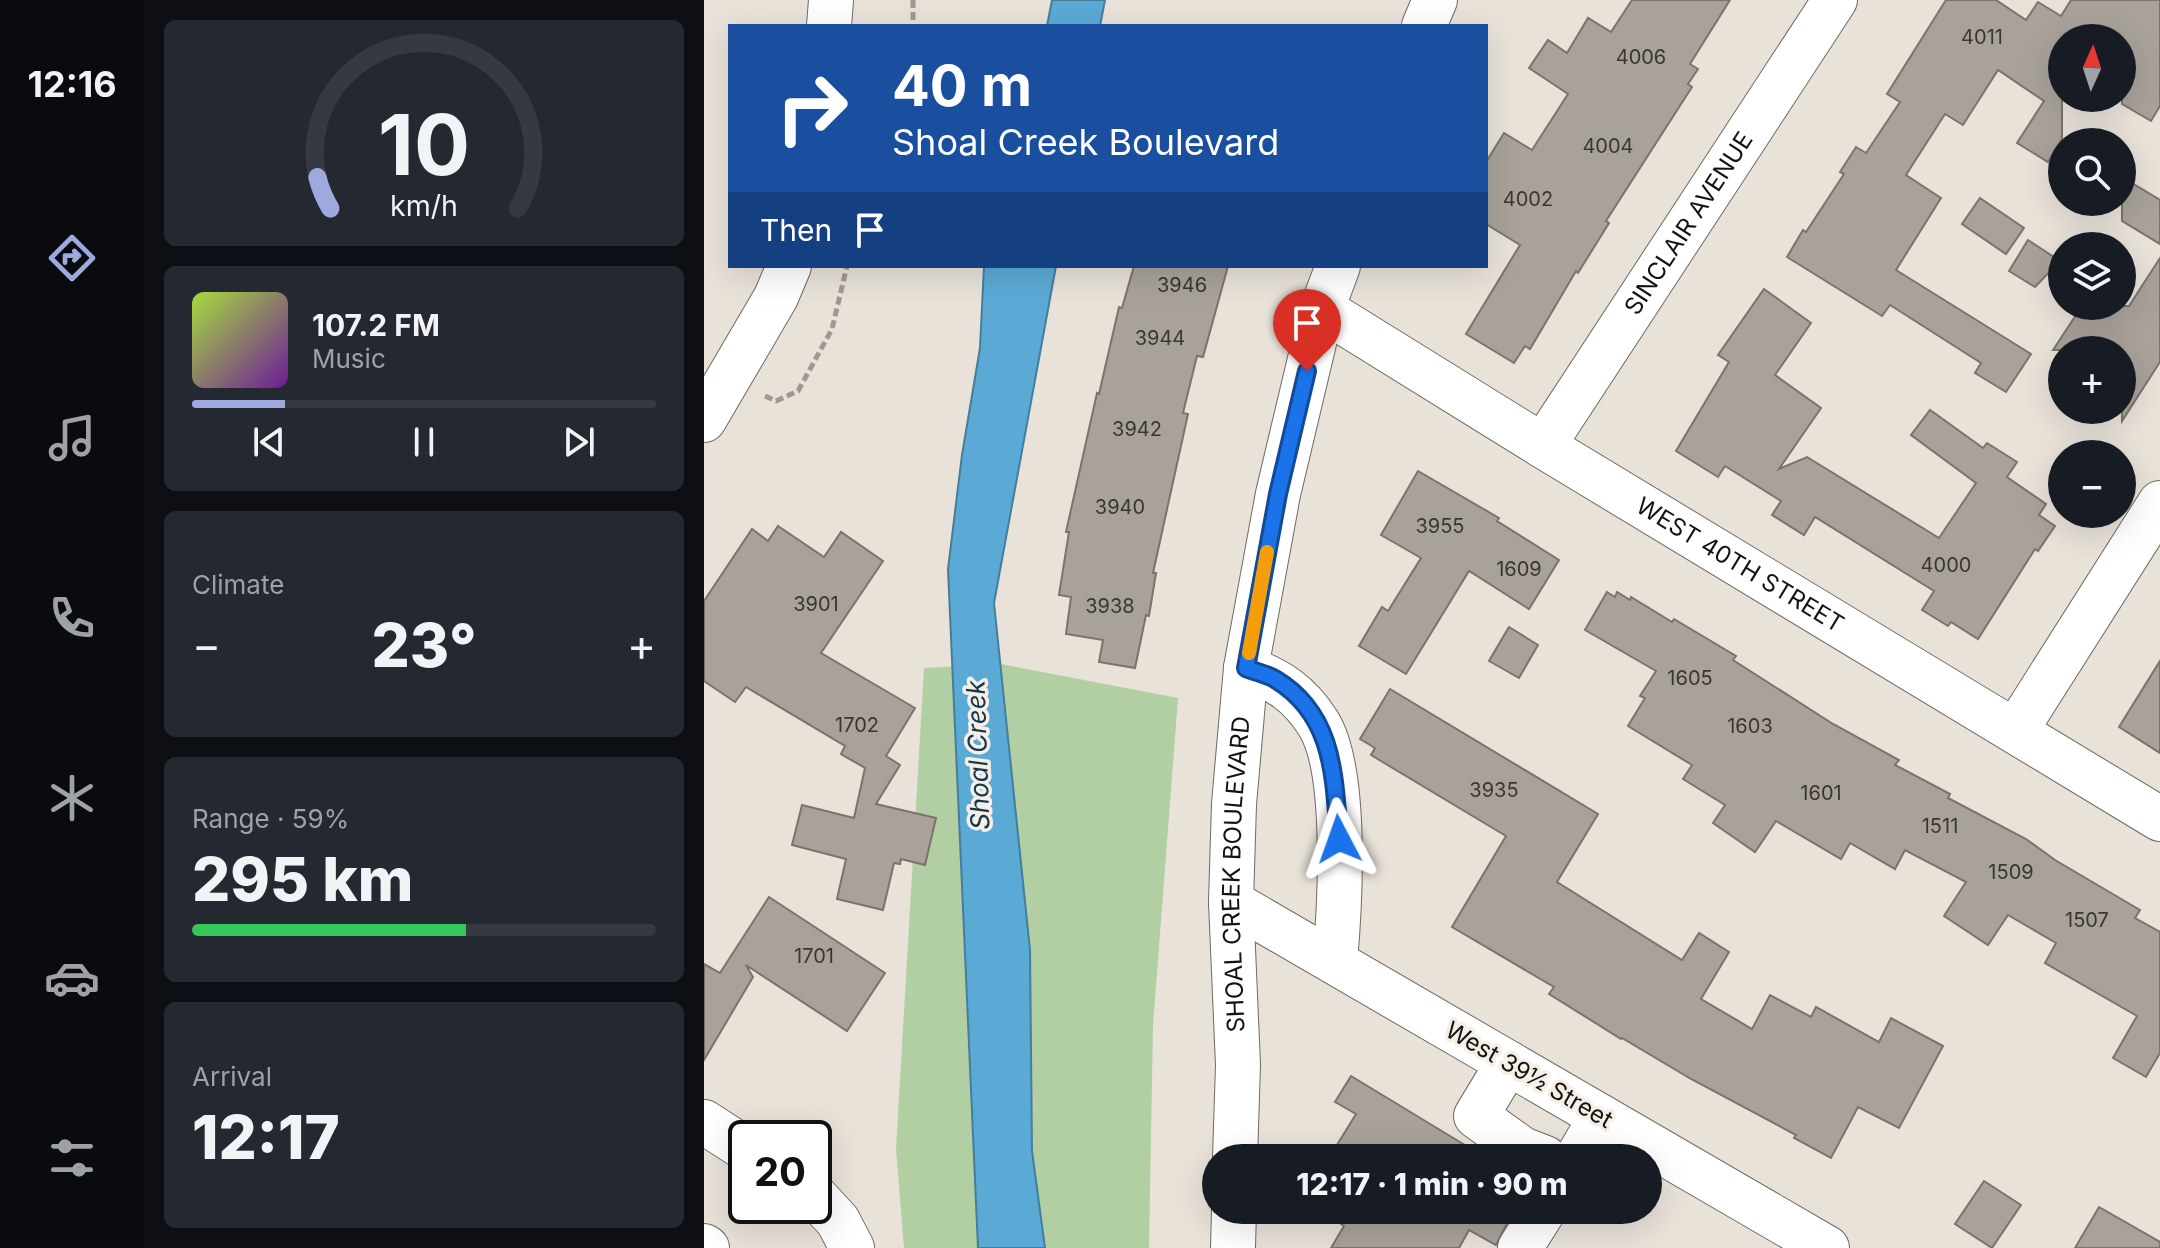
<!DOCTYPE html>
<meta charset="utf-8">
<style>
:root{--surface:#171b24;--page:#242831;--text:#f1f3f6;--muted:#9ea1a6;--line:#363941;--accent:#9ea9de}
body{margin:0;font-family:Inter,sans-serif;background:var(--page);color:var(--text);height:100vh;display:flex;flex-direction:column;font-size:30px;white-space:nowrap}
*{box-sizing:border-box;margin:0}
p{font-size:26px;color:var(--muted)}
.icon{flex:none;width:44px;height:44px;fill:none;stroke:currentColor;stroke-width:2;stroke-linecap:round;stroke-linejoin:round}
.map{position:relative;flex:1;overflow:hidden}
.sheet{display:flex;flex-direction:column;gap:20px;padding:20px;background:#0d0f14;width:560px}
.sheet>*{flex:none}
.banner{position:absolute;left:24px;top:24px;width:760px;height:244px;border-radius:0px;box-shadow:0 8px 32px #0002;background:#1a4fa0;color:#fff;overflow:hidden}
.needle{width:52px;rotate:3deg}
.fabs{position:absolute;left:1344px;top:24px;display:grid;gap:16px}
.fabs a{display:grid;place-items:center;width:88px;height:88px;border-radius:50%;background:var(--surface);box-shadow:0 8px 32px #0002;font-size:40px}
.speed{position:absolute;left:24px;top:1120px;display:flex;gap:16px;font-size:40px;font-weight:700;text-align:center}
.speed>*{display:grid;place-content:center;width:104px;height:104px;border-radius:50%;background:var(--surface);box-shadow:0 8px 32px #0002;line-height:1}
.speed .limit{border:4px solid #111;border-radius:12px;background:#fff;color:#111}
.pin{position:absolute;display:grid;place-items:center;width:68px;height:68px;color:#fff;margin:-82px -34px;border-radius:50% 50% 50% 0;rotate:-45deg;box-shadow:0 0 8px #0007}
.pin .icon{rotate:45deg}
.me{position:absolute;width:88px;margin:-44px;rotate:356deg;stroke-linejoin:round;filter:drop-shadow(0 0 6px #0008)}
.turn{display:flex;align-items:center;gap:28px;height:168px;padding:0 32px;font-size:36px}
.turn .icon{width:104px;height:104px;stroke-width:2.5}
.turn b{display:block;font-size:56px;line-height:68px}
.then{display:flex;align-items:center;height:76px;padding:0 32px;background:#0003;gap:16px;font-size:30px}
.big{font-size:60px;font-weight:800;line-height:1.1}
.sheet .card{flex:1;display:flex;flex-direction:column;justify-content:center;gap:12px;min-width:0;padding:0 28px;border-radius:12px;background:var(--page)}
.sheet .dial{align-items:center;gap:0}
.dial svg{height:208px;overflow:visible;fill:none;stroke:var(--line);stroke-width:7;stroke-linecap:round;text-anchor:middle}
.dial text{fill:var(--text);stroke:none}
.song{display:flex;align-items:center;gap:24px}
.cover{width:96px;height:96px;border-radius:12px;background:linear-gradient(135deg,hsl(80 70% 55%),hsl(280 70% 35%))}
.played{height:8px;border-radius:4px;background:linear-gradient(90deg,var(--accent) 20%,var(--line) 20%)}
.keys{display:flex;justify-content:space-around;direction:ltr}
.heat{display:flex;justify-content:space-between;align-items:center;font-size:44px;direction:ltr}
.charge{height:12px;border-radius:6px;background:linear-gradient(90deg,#34c759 59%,var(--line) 0)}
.trip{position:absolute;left:498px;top:1144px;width:460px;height:80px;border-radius:40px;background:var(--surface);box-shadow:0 8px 32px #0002;font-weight:800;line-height:80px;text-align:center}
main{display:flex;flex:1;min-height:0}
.tab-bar{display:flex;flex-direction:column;width:144px;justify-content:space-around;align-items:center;background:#090b0e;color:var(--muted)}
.tab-bar .icon{width:56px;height:56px}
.tab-bar .active{color:var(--accent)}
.tab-bar b{font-size:36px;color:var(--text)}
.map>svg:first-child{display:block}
.green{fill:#b1cfa2}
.water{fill:#5baad5;stroke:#467d9a;stroke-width:2}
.building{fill:#a8a29b;stroke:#7a746d;stroke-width:2}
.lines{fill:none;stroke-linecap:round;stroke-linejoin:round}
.minor-casing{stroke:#6f6a62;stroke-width:46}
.path{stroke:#9e9992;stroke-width:5;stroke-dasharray:8 4;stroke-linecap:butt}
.minor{stroke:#fff;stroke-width:44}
.route-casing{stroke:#114b97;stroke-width:20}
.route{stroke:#1a73e8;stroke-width:14}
.slow{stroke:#f59e0b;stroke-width:14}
.labels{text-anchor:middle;stroke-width:7;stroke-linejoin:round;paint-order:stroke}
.number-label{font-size:20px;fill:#3a3733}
.street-label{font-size:24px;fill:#151310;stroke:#f5efe7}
.water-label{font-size:26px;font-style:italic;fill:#15384a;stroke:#f5efe7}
</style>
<main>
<nav class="tab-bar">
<b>12:16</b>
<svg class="icon active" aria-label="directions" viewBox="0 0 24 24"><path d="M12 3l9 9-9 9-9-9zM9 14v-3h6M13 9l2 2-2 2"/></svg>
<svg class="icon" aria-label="music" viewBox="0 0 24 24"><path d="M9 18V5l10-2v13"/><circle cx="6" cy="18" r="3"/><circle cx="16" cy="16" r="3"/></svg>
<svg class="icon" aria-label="phone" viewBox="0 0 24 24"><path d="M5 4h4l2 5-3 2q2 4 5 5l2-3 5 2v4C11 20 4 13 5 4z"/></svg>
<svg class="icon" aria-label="climate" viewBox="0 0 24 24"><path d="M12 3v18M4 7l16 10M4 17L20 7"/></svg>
<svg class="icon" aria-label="car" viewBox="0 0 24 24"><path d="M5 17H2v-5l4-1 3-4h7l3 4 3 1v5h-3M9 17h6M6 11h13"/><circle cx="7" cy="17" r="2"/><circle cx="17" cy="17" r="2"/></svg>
<svg class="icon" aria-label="filters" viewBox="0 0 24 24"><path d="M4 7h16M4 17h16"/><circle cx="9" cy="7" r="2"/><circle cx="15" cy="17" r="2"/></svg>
</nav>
<section class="sheet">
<div class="card dial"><svg viewBox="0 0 100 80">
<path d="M14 69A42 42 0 1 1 86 69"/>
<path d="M14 69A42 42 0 0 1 9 57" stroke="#9ea9de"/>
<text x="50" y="56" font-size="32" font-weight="700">10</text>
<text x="50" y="72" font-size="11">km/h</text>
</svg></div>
<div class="card">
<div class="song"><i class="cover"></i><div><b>107.2 FM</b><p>Music</p></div></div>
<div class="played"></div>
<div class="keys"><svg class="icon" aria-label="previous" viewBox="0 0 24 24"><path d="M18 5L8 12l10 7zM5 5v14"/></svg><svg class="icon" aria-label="pause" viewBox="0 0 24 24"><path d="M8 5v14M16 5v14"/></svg><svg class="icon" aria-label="next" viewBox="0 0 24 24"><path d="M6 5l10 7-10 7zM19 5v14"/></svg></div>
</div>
<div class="card"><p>Climate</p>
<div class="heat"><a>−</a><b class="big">23°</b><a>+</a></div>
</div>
<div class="card"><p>Range · 59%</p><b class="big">295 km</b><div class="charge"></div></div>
<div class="card"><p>Arrival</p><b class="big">12:17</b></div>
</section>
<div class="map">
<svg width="1456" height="1248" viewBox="0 0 1456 1248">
<rect width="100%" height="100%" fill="#e8e2d9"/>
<polygon class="green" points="297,664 474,698 449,1025 445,1248 200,1248 192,1149 220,668"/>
<g class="water">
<polygon points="348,0 401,0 396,26 343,26"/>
<polygon points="280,266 352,266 290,603 326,950 328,1151 341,1248 274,1248 244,569 258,455 276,348"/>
</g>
<g class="building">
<polygon points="928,0 1026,0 986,64 994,69 984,84 988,87 902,221 905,223 874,273 872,271 826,349 821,346 810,363 762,334 816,245 782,224 782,162 800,133 828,150 864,94 825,68 844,40 863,53 884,18 907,32"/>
<polygon points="1242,0 1292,0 1322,20 1334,2 1357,16 1367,0 1456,0 1456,106 1447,121 1418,104 1418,38 1358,38 1358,139 1344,162 1313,143 1340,101 1294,70 1259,125 1241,114 1202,175 1237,198 1192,270 1327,354 1302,392 1271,373 1277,363 1186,305 1178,316 1083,257 1099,230 1102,232 1140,174 1136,172 1152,147 1162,153 1196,102 1183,94"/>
<polygon points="1418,177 1456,200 1456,244 1418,221"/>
<polygon points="1276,198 1320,228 1302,254 1258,224"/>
<polygon points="1324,240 1356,261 1331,287 1305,271"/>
<polygon points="1456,258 1456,362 1418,421 1418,350 1349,350 1378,306 1425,306"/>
<polygon points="430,266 524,266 499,357 493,356 479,413 484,414 449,573 452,573 445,616 442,615 431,668 395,662 399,640 362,634 367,597 355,595 365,532 362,532 393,393 395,394 415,307 418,308"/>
<polygon points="1060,289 1107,323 1071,375 1117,408 1075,469 1103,457 1235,538 1272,483 1207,435 1226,410 1279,448 1283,443 1313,462 1303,477 1342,504 1335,515 1351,526 1334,551 1331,549 1274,639 1247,622 1244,626 1218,610 1230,591 1111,517 1100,535 1068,515 1077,501 1021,466 1014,477 972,451 1025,362 1014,355"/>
<polygon points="714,471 795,518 793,521 855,560 825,609 765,571 702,674 655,646 678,607 684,611 717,558 677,535"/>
<polygon points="74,526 120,557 137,532 179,561 117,653 211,708 182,756 196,765 172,804 232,818 221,865 197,859 196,864 190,863 179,910 133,899 142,859 88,845 98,805 150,818 161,768 137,754 141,746 42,687 31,702 0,681 0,601 48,529 64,541"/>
<polygon points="903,592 911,597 913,592 926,600 927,597 968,622 970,619 1032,656 1029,660 1129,724 1195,760 1191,765 1246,794 1244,798 1322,839 1351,860 1436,910 1431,918 1456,932 1456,1053 1442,1077 1409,1058 1433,1016 1341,963 1352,943 1304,915 1284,945 1240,916 1262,882 1201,850 1191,869 1146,843 1137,859 1072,821 1051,852 1009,823 1021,805 979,779 988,765 924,726 941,698 936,696 952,671 881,630"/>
<polygon points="805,627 834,645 815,678 785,661"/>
<polygon points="1456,661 1456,753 1415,727"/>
<polygon points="686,689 894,814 853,882 978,960 995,933 1025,952 997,999 1048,1029 1066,995 1107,1017 1112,1007 1175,1042 1187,1018 1239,1046 1195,1128 1154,1107 1127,1158 1090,1138 1092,1135 987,1079 918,1038 917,1039 845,994 850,987 748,927 802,836 667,755 671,748 656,739"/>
<polygon points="65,897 181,973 143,1031 42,965 49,977 0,1060 0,964 16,973"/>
<polygon points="647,1076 774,1153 776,1150 788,1158 653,1158 633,1145 652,1114 631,1102"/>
<polygon points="1280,1181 1317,1205 1288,1248 1251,1224"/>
<polygon points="1395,1207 1456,1242 1456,1248 1371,1248"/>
<polygon points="637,1210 810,1210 792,1245 765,1230 755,1248 627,1248 640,1226 631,1220"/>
</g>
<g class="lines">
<g class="minor-casing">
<g id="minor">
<polyline points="125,26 127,0"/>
<polyline points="720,26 731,0"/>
<path id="s1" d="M618,309L839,446L1456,819"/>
<polyline points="0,420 72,297 85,266"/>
<path id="s2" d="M839,446L1131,0"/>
<path d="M542,668C574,680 595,693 614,723C644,769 636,906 631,961"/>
<polyline points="1312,730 1456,503"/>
<polyline points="527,902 1123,1248"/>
<polyline points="804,1063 772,1116 818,1149 841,1158"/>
<polyline points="0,1122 42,1149"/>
<path id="s3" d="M531,1158L534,1065L527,902L530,804L542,668L574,494L618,309L634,266"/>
<polyline points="873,1158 897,1117"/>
<polyline points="110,1195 134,1221 148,1248"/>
<polyline points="0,1246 3,1248"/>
<polyline points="529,1248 530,1210"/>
<polyline points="816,1248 840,1210"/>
</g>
</g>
<g class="path">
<polyline points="209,0 209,26"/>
<polyline points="61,396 72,401 94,391 128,329 143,266"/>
</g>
<use href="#minor" class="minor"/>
</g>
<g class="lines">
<g class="route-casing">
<path id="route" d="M603,371L574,494L542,668C551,672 563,674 571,679C631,715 630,778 635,839"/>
</g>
<use href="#route" class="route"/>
<polyline class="slow" points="545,653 563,552"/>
</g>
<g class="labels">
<g class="number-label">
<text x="1278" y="44">4011</text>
<text x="937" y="64">4006</text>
<text x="904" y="153">4004</text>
<text x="824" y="206">4002</text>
<text x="478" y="292">3946</text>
<text x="456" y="345">3944</text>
<text x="433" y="436">3942</text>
<text x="416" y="514">3940</text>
<text x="736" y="533">3955</text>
<text x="1242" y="572">4000</text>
<text x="815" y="576">1609</text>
<text x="112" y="611">3901</text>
<text x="406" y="613">3938</text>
<text x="986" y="685">1605</text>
<text x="153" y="732">1702</text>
<text x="1046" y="733">1603</text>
<text x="790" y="797">3935</text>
<text x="1117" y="800">1601</text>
<text x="1236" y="833">1511</text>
<text x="1307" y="879">1509</text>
<text x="1383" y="927">1507</text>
<text x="110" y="963">1701</text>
</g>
<g class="street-label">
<text dy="8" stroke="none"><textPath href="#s2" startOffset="266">SINCLAIR AVENUE</textPath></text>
<text dy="8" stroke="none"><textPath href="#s1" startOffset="490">WEST 40TH STREET</textPath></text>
<text dy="8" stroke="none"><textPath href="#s3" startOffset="284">SHOAL CREEK BOULEVARD</textPath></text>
<text transform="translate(825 1075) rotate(30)" y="8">West 39½ Street</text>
</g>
<g class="water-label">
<text transform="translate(274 755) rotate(-92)" y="9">Shoal Creek</text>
</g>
</g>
</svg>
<div class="fabs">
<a><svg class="needle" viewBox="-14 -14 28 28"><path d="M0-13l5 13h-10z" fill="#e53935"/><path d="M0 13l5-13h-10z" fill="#9ea1a6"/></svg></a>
<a><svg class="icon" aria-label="search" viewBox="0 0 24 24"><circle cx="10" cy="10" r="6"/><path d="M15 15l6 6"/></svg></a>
<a><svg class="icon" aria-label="layers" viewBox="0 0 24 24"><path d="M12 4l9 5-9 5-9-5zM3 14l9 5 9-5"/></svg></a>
<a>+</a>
<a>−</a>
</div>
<div class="speed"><div class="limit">20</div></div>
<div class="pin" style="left:603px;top:371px;background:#d93025"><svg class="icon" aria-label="arrive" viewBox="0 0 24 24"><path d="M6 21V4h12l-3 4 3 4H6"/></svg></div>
<svg class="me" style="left:635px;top:839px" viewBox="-20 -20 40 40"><path d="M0-17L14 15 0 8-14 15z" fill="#1a73e8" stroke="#fff" stroke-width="4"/></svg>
<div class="trip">12:17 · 1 min · 90 m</div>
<div class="banner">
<div class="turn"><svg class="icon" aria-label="right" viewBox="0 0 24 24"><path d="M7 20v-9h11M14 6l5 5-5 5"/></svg><div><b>40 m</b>Shoal Creek Boulevard</div></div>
<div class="then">Then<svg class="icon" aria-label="arrive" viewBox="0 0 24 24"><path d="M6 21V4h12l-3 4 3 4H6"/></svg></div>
</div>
</div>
</main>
